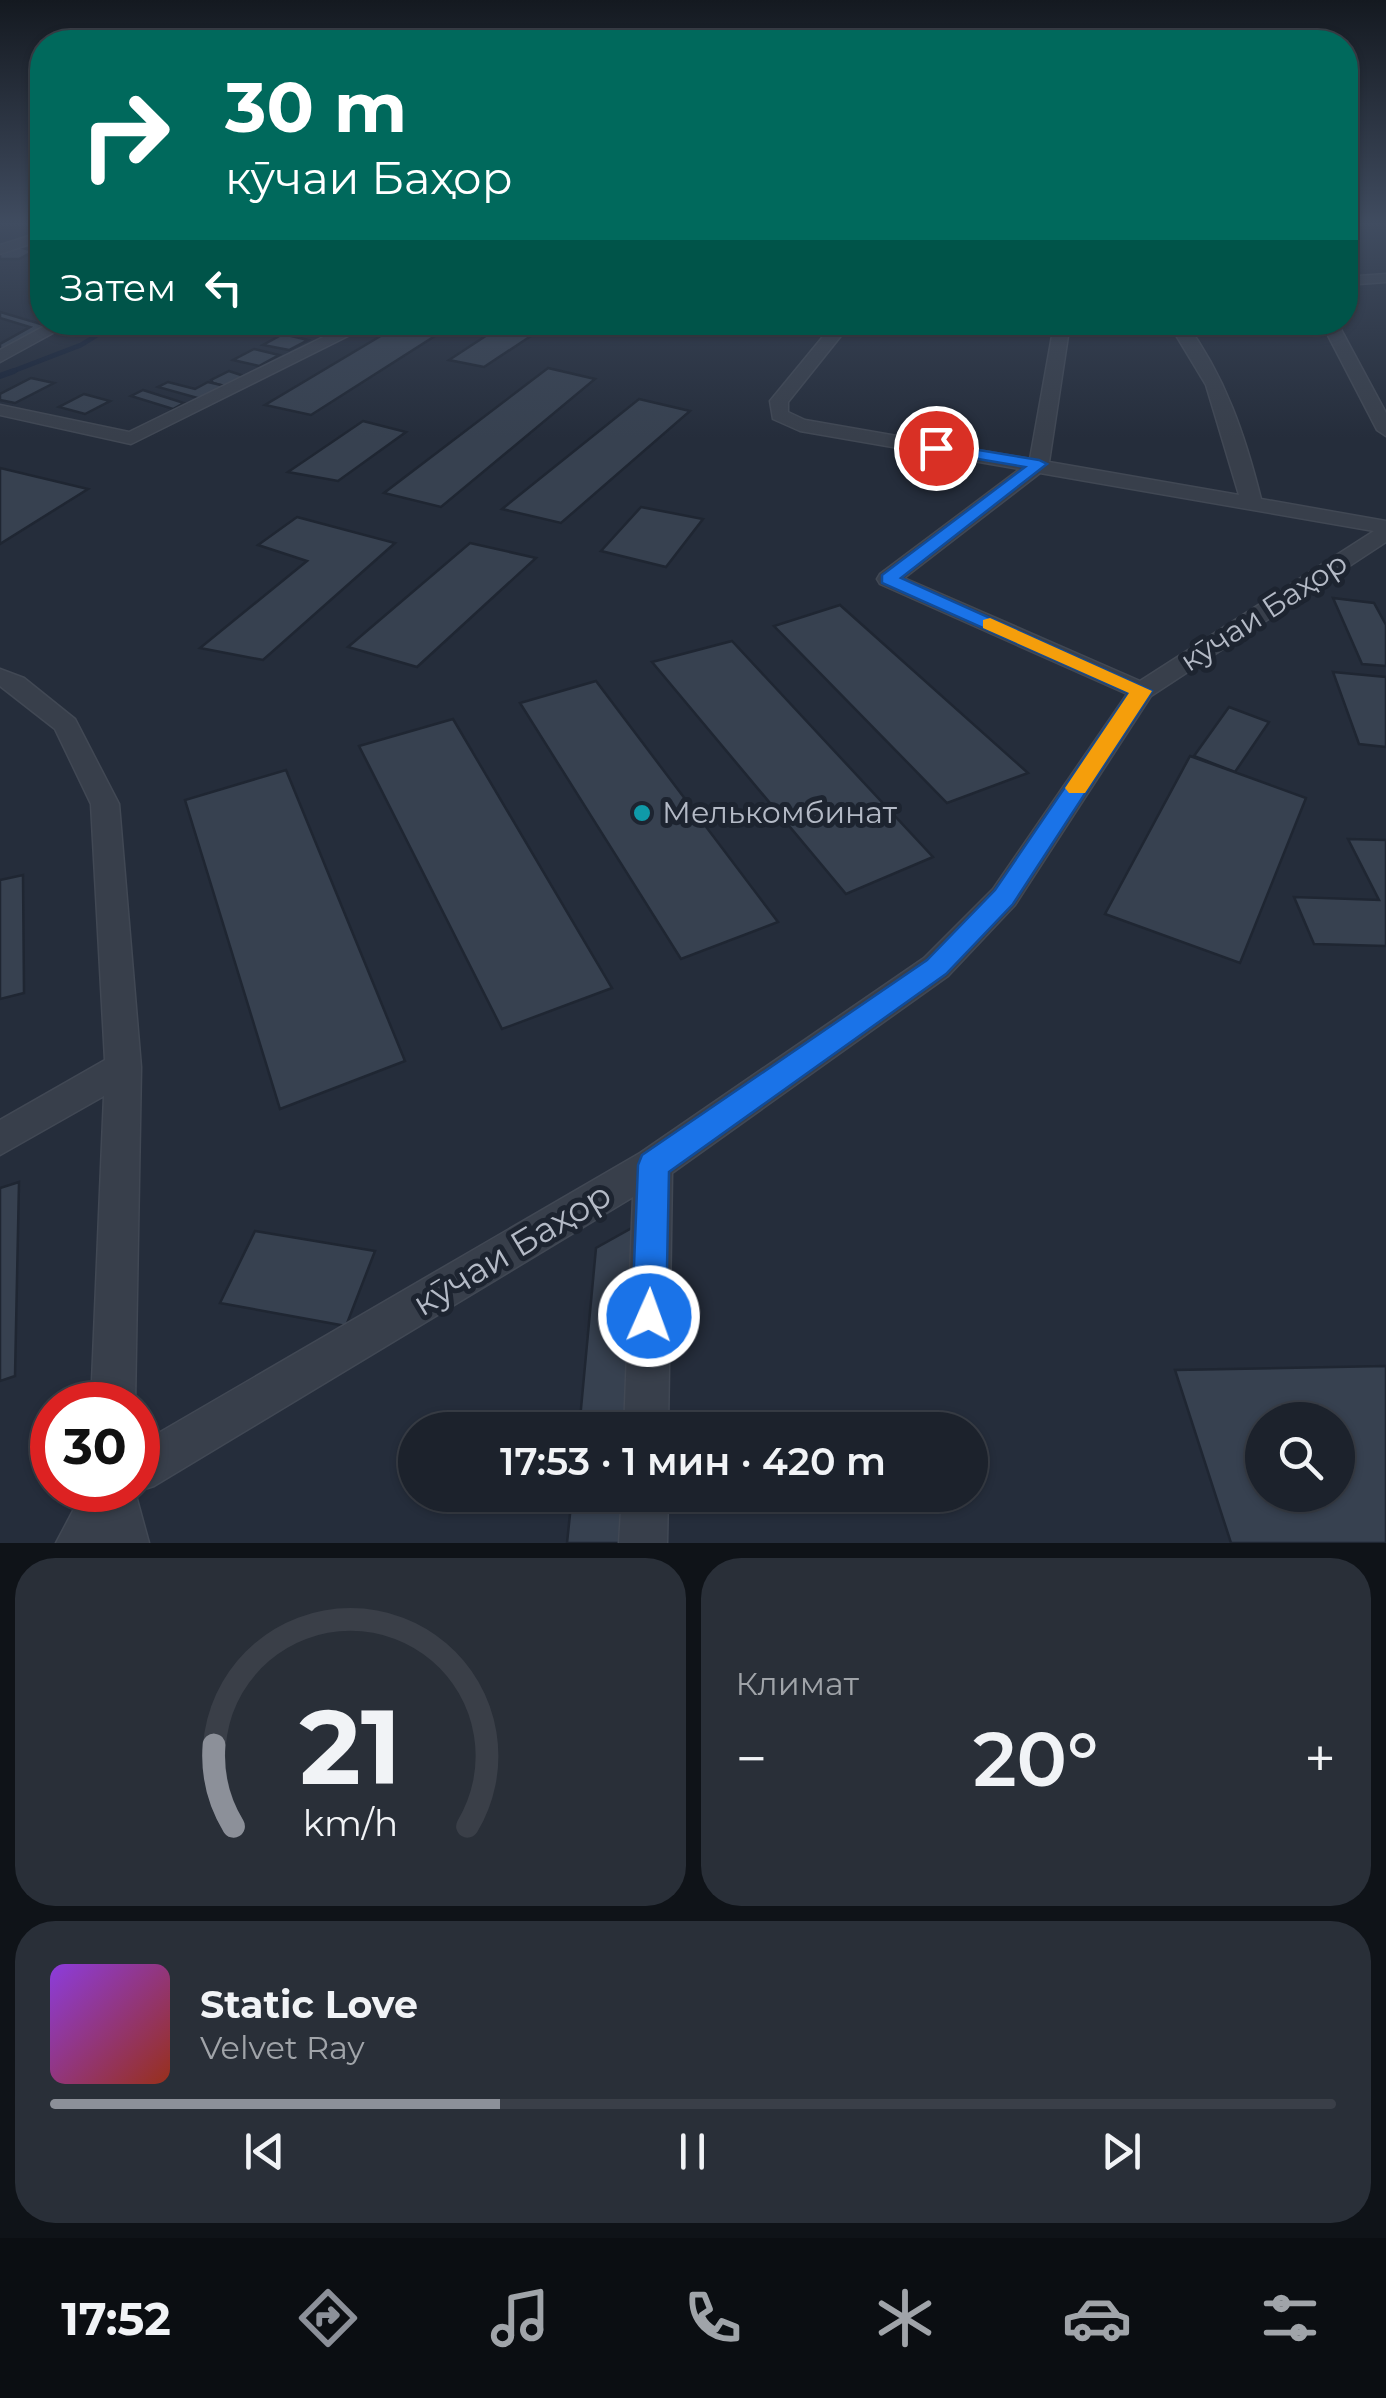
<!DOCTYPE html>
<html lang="ru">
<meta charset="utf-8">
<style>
:root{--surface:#1c222c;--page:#292f38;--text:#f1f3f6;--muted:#a0a4a9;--line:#3a3f48;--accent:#8c9099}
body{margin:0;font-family:Montserrat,sans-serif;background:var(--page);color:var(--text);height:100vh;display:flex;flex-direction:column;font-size:38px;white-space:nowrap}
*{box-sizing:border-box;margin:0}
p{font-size:32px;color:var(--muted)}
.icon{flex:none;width:55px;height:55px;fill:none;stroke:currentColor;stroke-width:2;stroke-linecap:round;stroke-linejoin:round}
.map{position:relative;height:1543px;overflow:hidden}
.sheet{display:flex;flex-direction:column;gap:15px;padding:15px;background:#0f1318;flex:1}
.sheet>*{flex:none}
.guide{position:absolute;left:30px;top:30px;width:1328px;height:305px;border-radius:40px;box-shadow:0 2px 8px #0004,0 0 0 2px var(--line);background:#00695c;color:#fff;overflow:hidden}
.controls{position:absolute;left:1245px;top:1402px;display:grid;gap:20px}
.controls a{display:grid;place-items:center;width:110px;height:110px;border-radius:50%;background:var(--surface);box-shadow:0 2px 8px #0004,0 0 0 2px var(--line);font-size:50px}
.speed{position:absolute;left:30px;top:1382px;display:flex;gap:20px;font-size:50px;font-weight:700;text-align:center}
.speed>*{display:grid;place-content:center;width:130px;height:130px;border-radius:50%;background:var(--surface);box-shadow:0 2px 8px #0004,0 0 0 2px var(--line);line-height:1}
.speed .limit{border:15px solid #d22;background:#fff;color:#111}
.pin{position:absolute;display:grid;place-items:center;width:85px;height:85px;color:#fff;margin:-42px;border:5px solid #fff;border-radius:50%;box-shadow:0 2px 10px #0007}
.me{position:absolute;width:110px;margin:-55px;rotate:2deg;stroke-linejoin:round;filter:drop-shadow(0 0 8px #0008)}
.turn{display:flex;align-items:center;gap:35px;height:210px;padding:0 30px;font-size:45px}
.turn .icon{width:130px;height:130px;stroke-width:2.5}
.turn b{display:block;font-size:70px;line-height:85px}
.then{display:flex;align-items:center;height:95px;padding:0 30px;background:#0003;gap:20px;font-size:38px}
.big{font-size:75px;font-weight:600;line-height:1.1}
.sheet .widget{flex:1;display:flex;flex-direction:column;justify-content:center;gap:15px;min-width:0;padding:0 35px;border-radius:40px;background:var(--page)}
.sheet .dial{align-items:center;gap:0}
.dial svg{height:260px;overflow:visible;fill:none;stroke:var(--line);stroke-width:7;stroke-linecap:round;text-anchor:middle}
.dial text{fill:var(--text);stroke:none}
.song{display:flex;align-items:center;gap:30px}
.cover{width:120px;height:120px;border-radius:15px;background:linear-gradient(135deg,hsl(270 70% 55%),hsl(10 70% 35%))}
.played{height:10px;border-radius:5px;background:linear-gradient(90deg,var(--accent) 35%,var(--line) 35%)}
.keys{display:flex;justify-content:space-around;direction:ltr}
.heat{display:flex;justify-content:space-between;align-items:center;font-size:55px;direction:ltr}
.sheet .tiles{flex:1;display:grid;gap:15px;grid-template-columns:1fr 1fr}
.widget:last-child{grid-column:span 2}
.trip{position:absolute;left:398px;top:1412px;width:590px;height:100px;border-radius:50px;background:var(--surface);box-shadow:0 2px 8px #0004,0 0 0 2px var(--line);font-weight:600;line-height:100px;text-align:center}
.menu{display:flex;height:160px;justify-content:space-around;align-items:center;background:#0b0e12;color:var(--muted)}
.menu .icon{width:70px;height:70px}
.menu .on{color:var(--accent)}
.menu b{font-size:45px;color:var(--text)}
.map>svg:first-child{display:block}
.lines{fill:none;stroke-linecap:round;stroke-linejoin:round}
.stream-far1{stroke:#192438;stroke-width:5}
.stream{stroke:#192438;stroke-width:6}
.building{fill:#374150;stroke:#1f2632;stroke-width:2.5;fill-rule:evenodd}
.street-casing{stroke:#414854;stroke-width:3}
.street{fill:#383f4b;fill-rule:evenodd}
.route{fill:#1a73e8;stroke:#114b97;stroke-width:2.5}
.slow{fill:#f59e0b}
.culture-dot{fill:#0f9aa8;stroke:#1d2430;stroke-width:4}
.labels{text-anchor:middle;stroke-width:10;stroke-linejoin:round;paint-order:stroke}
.street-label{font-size:30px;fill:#b4bac6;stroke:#1d2430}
.poi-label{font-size:30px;fill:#b4bac6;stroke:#1d2430;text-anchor:start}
.near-street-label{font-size:35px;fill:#b4bac6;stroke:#1d2430}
</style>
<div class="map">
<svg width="1386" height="1543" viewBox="0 0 1386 1543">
<rect width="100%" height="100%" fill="#252d3b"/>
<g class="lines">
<polyline class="stream-far1" points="8,373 81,345 118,322"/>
<polyline class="stream" points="0,376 14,371"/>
</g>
<g class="building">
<polygon points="19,247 34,251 19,259 0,259 0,254"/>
<polygon points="0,312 51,327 0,351 0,344 30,327 0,318"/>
<polygon points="312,322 347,322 329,332 304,327"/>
<polygon points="404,322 449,327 311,415 265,405"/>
<polygon points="507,322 546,326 484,367 449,360"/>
<polygon points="283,334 308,340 289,350 263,345"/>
<polygon points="254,349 279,355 259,366 233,360"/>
<polygon points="548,368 595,379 441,507 384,493"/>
<polygon points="229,371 244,376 224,386 213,383 211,380"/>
<polygon points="31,378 54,383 15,403 0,400 0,394"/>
<polygon points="168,382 195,389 208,382 225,386 201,399 158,387"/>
<polygon points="143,390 184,403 173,409 131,396"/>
<polygon points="84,394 110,401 85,414 59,407"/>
<polygon points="639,399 690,411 561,523 502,509"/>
<polygon points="363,421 406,432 338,481 288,472"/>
<polygon points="0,468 88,489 0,544"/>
<polygon points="641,507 703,519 666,567 601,551"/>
<polygon points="297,517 395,543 263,660 200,648 307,561 258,545"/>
<polygon points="470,543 536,558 417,667 348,647"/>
<polygon points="1333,598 1374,603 1386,625 1386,666 1362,664"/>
<polygon points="840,605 1028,773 947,803 774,626"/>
<polygon points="732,641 933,857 846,894 652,662"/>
<polygon points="1333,672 1386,677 1386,747 1359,744"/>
<polygon points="596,681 778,922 681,959 520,703"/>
<polygon points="1229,707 1269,722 1235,772 1194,756"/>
<polygon points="453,719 612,988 502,1029 359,746"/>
<polygon points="1190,756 1306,798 1240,963 1105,914"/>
<polygon points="286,770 405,1061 280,1109 185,800"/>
<polygon points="1348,839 1386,840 1386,946 1314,944 1294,897 1379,900"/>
<polygon points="23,875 24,993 0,999 0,880"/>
<polygon points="19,1182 15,1376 0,1381 0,1188"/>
<polygon points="639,1224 630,1430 579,1430 596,1248"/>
<polygon points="255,1231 375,1251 346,1326 220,1303"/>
<path d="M1386,1366V1543H1231L1175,1370ZM1262,1420H1338V1495H1262Z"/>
<polygon points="572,1495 627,1495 625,1543 567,1543"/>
</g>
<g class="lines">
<g class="street-casing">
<g id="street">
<polygon points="42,232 42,240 0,254 0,245"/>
<polygon points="1386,274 1386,282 1345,285 1345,277"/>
<polygon points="52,322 73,322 0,362 0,350"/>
<polygon points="354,322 376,322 131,444 0,415 0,405 129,432"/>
<path d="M835,322H852L788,402V412L805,420L1030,459L1052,336L1060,331L1068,336L1049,462L1239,495L1206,385L1168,322H1185C1225,376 1245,435 1261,499L1386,521V542L1151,696L1015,905L948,976L672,1173L668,1430H624L633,1197L154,1486L135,1492L149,1543H56L84,1490H138V1445L640,1153L924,958L993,889L1127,694L880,584L877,579L880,574L1020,469L800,431L773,419L770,401ZM1040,473L1374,531L1140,681L904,578Z"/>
<polygon points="1321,322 1337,322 1386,413 1386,436 1377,430"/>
<polygon points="0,669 24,678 75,719 119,804 141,1067 135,1405 91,1405 104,1096 0,1155 0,1120 105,1060 91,804 55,729 0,686"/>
<polygon points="622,1495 668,1495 667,1543 619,1543"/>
</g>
</g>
<use href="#street" class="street"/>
</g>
<linearGradient id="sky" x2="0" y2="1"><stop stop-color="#141920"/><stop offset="0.51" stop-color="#404c60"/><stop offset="1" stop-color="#404c60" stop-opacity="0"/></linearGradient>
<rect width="1386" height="438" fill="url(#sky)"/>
<polygon class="route" points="936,443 1039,460 1047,464 901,578 1152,691 1013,904 946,974 669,1172 666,1316 661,1329 649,1334 637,1329 632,1316 638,1165 642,1155 927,960 995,890 1129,693 882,583 882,575 1025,467 931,451 931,444"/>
<polygon class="slow" points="990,618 1152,691 1085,793 1069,793 1065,788 1129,693 983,628 983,620"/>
<circle class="culture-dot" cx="642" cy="813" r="10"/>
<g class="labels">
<g class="street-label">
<text transform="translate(1264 612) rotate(-33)" y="10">кӯчаи Баҳор</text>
</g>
<g class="poi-label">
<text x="662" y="823">Мелькомбинат</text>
</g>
<g class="near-street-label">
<text transform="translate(512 1249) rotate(-31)" y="12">кӯчаи Баҳор</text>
</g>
</g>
</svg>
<div class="controls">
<a><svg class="icon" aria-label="search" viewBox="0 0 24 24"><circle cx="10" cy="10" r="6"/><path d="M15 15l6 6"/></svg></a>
</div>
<div class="speed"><div class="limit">30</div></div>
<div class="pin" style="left:936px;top:448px;background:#d93025"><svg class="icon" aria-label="arrive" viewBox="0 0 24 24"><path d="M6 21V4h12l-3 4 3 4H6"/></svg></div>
<svg class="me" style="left:649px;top:1316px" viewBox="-20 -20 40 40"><circle r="17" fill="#1a73e8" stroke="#fff" stroke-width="3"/><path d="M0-11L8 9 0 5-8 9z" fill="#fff"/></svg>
<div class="trip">17:53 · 1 мин · 420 m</div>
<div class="guide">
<div class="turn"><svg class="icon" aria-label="right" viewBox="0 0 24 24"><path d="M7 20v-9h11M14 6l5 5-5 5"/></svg><div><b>30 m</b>кӯчаи Баҳор</div></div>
<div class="then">Затем<svg class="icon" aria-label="left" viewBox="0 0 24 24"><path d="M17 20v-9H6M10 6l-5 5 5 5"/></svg></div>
</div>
</div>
<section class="sheet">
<div class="tiles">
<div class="widget dial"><svg viewBox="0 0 100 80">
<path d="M14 69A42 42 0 1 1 86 69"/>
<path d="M14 69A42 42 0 0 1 8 44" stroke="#8c9099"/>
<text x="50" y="56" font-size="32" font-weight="700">21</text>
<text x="50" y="72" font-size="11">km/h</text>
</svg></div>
<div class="widget"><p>Климат</p>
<div class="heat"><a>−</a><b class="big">20°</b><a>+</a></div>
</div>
<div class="widget">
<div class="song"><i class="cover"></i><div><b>Static Love</b><p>Velvet Ray</p></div></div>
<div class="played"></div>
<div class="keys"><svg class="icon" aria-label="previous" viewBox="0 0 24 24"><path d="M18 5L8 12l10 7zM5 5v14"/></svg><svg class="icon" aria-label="pause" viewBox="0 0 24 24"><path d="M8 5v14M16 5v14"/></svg><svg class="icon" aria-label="next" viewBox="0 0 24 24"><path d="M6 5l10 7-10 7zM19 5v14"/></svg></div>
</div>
</div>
</section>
<nav class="menu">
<b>17:52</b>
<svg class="icon on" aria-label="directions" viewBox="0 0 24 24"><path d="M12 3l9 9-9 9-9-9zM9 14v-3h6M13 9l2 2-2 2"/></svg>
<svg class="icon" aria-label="music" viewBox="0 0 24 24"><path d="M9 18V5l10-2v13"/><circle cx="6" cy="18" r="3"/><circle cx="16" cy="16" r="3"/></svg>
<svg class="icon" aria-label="phone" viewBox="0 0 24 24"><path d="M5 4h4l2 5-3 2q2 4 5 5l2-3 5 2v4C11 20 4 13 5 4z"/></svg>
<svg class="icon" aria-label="climate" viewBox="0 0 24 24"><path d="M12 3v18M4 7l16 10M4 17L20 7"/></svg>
<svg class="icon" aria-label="car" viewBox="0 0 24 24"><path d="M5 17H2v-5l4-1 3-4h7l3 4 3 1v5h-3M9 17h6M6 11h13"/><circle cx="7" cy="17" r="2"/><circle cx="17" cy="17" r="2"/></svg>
<svg class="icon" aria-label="filters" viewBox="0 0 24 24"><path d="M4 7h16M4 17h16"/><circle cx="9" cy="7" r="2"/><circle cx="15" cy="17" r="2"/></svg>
</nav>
